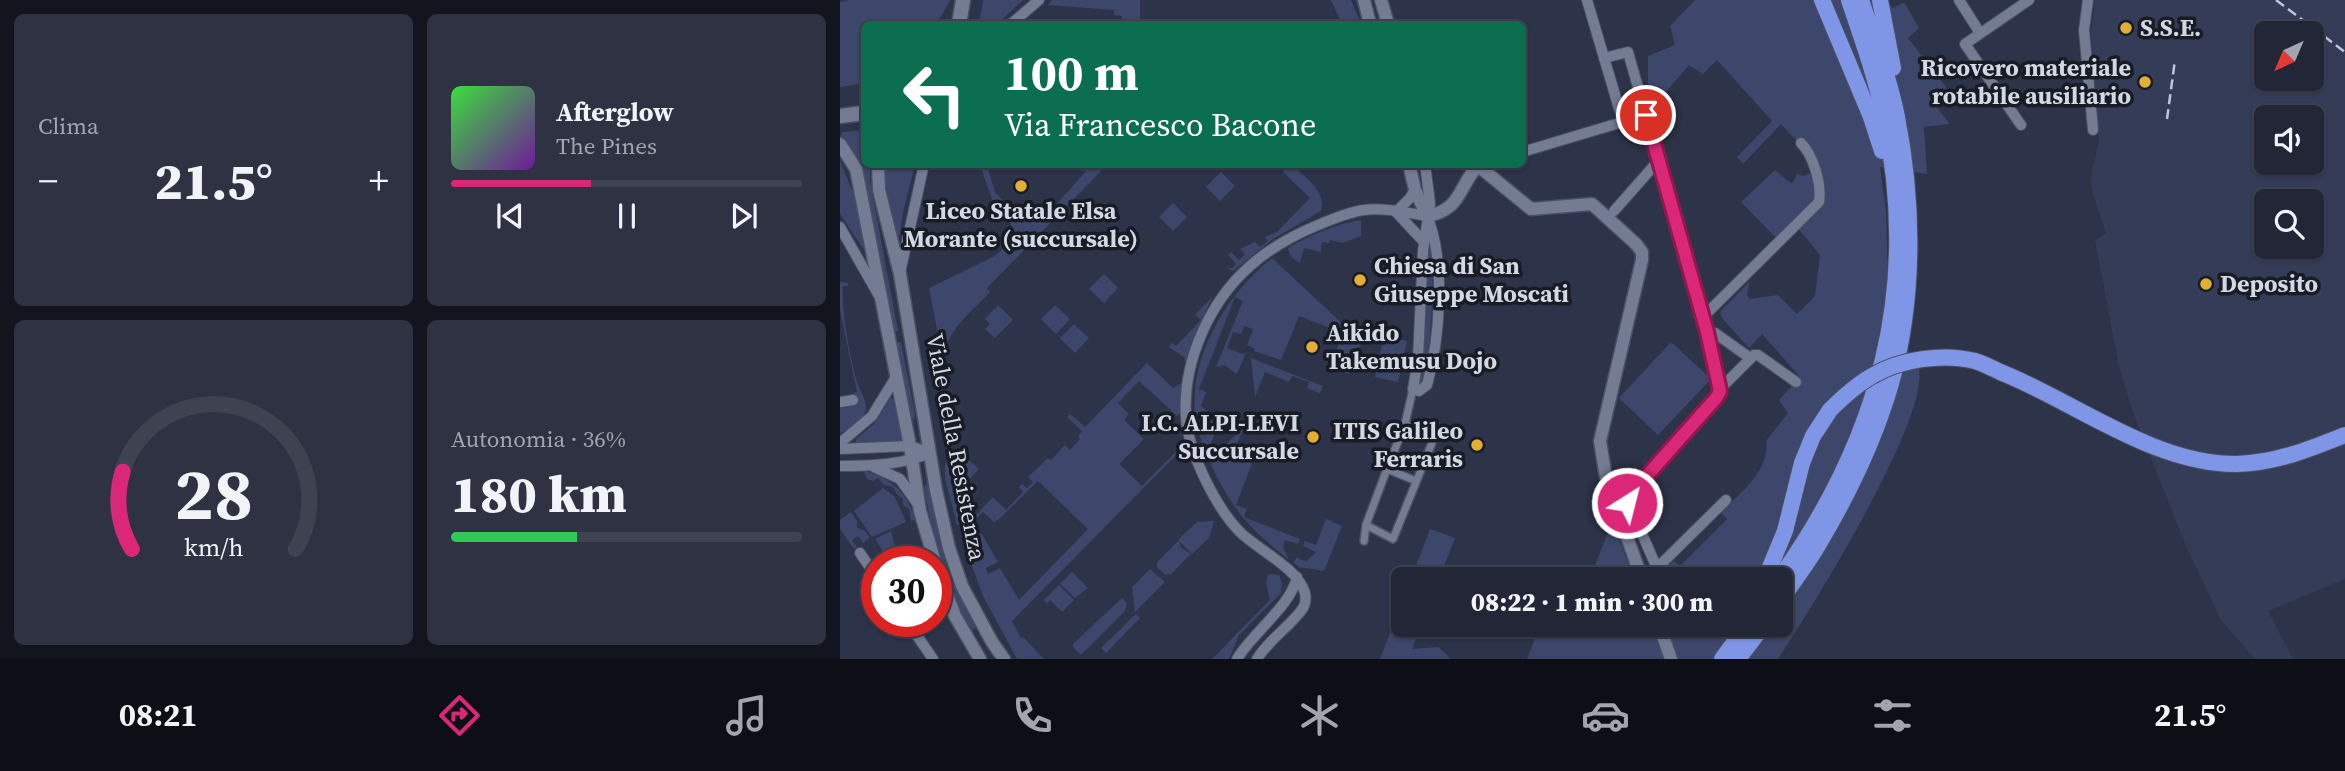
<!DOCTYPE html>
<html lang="it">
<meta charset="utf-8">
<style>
:root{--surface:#222636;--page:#2e3242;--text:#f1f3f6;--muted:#a2a5ad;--line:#3f4351;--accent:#db2777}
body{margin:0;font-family:"Source Serif 4",serif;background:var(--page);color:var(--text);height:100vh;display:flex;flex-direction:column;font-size:26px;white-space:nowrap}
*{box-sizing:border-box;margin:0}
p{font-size:23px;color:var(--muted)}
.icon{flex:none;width:38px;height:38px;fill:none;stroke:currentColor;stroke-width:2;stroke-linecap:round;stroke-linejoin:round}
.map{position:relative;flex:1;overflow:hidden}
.drawer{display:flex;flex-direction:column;gap:14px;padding:14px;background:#13151e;width:840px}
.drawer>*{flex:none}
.top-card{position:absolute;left:21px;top:21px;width:665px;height:147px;border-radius:10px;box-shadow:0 2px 5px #0004,0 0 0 2px var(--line);background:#0b6e4f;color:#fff;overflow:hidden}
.needle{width:46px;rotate:224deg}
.controls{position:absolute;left:1414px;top:21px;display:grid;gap:14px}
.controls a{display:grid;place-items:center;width:70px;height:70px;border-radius:10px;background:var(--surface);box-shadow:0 2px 5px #0004,0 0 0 2px var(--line);font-size:35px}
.speed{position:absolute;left:21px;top:546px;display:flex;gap:14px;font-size:35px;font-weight:700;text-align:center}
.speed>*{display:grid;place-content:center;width:91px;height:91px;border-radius:50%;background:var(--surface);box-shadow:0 2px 5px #0004,0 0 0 2px var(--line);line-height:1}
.speed .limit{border:10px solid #d22;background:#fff;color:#111}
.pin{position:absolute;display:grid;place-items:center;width:60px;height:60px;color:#fff;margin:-30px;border:4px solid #fff;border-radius:50%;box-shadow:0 2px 7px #0007}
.me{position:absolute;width:77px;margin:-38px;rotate:36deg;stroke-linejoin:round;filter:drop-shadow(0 0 5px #0008)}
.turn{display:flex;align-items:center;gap:24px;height:147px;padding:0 28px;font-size:32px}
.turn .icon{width:91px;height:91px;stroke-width:2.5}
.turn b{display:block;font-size:49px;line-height:60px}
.big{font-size:52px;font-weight:800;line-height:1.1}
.drawer .tile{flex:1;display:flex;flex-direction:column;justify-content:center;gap:10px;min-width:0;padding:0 24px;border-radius:10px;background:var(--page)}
.drawer .dial{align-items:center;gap:0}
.dial svg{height:182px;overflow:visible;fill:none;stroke:var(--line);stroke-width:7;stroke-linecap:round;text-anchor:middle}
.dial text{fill:var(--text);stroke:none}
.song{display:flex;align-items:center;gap:21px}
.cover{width:84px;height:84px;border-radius:10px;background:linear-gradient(135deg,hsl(120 70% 55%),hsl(280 70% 35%))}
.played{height:7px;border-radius:4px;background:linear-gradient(90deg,var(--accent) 40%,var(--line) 40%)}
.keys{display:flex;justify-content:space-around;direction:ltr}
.heat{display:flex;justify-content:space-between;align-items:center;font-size:38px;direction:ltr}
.charge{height:10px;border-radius:5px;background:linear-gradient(90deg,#34c759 36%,var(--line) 0)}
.drawer .tiles{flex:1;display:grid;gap:14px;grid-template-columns:repeat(2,1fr)}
.trip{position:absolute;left:551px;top:567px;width:402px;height:70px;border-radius:10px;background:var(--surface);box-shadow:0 2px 5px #0004,0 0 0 2px var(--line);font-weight:800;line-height:70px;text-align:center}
.tabs{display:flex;height:112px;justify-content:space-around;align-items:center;background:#0e0f16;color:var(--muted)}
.tabs .icon{width:49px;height:49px}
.tabs .current{color:var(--accent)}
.tabs b{font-size:32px;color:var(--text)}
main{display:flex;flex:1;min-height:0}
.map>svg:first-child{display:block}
.built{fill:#343c57;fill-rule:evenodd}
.green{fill:#3d476b}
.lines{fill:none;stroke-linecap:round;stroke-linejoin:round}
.pedestrian-casing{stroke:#4b5061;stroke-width:10}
.minor-casing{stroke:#4b5061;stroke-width:12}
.tertiary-casing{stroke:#4b5061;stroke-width:15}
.secondary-casing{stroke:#4b5061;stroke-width:17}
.trunk-casing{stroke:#4b5061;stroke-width:18}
.pedestrian{stroke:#747c94;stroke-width:7}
.minor{stroke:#747c94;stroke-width:10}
.tertiary{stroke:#747c94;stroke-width:12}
.secondary{stroke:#747c94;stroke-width:14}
.trunk{stroke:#7f95e6;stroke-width:16}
.rail{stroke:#c0c5d3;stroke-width:2.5;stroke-dasharray:10 5;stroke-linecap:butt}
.trunk-bridge-casing{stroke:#4b5061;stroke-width:18;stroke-linecap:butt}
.trunk-bridge{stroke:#7f95e6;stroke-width:16}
.route-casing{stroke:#8e194d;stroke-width:18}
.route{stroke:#db2777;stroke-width:12}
.poi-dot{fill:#e0af34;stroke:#191c25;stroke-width:2.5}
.labels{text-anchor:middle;stroke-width:7;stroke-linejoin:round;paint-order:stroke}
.poi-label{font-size:24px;font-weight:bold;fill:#d3d8e5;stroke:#191c25;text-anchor:start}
.street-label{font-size:24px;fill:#d3d8e5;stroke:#191c25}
</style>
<main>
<section class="drawer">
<div class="tiles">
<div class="tile"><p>Clima</p>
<div class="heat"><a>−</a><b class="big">21.5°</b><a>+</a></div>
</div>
<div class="tile">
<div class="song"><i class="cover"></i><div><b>Afterglow</b><p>The Pines</p></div></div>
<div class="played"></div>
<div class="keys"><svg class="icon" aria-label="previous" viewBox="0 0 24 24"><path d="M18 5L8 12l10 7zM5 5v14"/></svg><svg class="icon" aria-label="pause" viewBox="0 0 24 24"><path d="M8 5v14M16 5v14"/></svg><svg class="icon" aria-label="next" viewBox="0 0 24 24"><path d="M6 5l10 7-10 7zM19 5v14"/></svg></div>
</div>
<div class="tile dial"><svg viewBox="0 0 100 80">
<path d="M14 69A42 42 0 1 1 86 69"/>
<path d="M14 69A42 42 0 0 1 10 35" stroke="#db2777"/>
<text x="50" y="56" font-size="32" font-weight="700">28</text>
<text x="50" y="72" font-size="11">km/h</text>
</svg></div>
<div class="tile"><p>Autonomia · 36%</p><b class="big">180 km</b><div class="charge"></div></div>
</div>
</section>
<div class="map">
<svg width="1505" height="659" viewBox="0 0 1505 659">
<rect width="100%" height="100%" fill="#2d3348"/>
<path class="built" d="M1255,0H1505V579L1428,611L1453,659H1415L1381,620L1346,546L1292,410L1279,367L1255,240L1266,233L1251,188L1252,171L1259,140L1251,35ZM1426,33H1472V79H1426ZM1426,117H1472V163H1426ZM1426,201H1472V247H1426Z"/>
<g class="green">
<polygon points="10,0 110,0 97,24 24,24 24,83 0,87 0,2"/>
<polygon points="143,0 183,0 157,24 139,24"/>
<polygon points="212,0 300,0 300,24 281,24 282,16 274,15 274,10 208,5"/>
<polygon points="491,0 511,0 521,24 502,24"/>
<path d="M855,0H1045L1053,8L1064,2L1079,28L1068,38L1114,97L1098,109L1110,124L1084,127L1087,174L1040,167L1046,212L1049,310L1038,365H1078C1095,412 969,612 938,659H839L826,625H942V579H813L834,561L840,566L887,519L881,512C900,493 930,471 926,441L948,413L939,400L960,377L922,334L909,348L882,318L880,312L910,281L907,295L910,299L938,295L957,314L975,296L980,255L956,226L940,242L901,202L935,170L952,184L957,174L964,176L974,171L970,155L941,124L903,164L897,157L932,121L877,60L863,74L849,65L812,108H808V56L835,45L830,26Z"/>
<polygon points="24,130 24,164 30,165 30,181 58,331 54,332 22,167 9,145 1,136 2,132"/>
<polygon points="0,161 15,197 24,250 0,214"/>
<polygon points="45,165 75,165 63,212 58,247 44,176"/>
<path d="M140,165H147L155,192L177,215L189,216L210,200L216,205L246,171L199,165H267L147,288L150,292C129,315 94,339 108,374L106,376L89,288L153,257L177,238L166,214L158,216Z"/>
<path d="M442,165H452C465,177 487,191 481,211L433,239L393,271L387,268H392L396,264L388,255L391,252L399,260L405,254L400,249L415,242L420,247L428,241L425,237L437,232L470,198L443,172L446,168Z"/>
<polygon points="381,172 395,186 380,201 366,187"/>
<polygon points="333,203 347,217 333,231 319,217"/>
<path d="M521,220V236L503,243L490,240L489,243L482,242L481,252L464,248L460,263L451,257L448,248C471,235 495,224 521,220Z"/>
<path d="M590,248L592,250C594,295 591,338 584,382L581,384L578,383L586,321L587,256Z"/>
<path d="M432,258L522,342L509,374L490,367L503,333L459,316L441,360L414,351L415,349L407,345L413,329L404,326L401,334L393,332L387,348L402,354L406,353L397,374L384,365L376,367L403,301L395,297L359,389L366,392L361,406L370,413L368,420L374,422L376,416H381L368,452L373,455L403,429L394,453L413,461L396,505L407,509L404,516L406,518L460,539L458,544L445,540L443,547L449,560C430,544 410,529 396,508C379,485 361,448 356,421C346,360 386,294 432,258Z"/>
<polygon points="264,274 278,288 264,303 249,289"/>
<path d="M0,282L8,283V286H3C1,312 10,357 17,382C20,392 29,402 25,413C21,423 8,429 0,434V408L15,406L13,393L17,392L0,310Z"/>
<polygon points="373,296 357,329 345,363 344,357 329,347 332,343 336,346 361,320 355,315"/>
<polygon points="158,305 173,320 155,338 145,329 150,324 145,319"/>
<polygon points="215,305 230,319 216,334 201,319"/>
<polygon points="234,324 249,338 235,353 220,338"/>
<polygon points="544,336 567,341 558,382 535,377"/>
<polygon points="61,342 75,414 74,421 70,414 56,343"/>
<polygon points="831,342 871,379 818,435 779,398"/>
<polygon points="411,358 483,386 480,393 467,388 469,382 452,376 449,382 425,372 415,397"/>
<polygon points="307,363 333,388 341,383 341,412 337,416 299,381 278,403 289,414 284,420 304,439 279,464 302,486 344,444 346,452 341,450 172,621 181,638 183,637 204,659 177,659 143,596 121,536 135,532 142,534 158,562 146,568 148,574 160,568 179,600 248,529 198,481 158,520 154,522 143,512 134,521 117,525 105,479 105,464 112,455 122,454 139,469 125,484 132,511 136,515 153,497 166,510 183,492 179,487 182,484 187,488 193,482 188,477 208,458 211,460 225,445 230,450 240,439 238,436 242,431 227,417 230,414 245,427"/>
<polygon points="50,398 54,400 62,442 16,444 16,439 35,423"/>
<path d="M24,471C50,477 68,493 75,520L71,521L69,509L63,505V499L57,494L53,487L44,485L38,478L33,481L27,479Z"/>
<path d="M87,482L104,553L136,628L131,631C105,587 94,538 84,489Z"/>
<polygon points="43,488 55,497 66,522 32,537 14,511"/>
<polygon points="11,512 17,521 17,528 24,530 30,538 23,543 18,536 12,540 17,547 14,549 0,529 0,520"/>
<polygon points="486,519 502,526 484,571 459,567 453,562 457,557 461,560 467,561 476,552 463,546 465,541 476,545"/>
<polygon points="374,521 369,538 352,554 338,540 357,522"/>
<polygon points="773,526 775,528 794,579 750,579 769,529"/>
<polygon points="590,529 615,538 602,571 621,579 571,579"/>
<polygon points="51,531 59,562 50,562 35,539"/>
<polygon points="338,541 341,545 340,547 351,554 331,574 325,575 317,567 317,562"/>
<polygon points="310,569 325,582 295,612 292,587"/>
<polygon points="232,572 248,588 235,598 220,584"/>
<polygon points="431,574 439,575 442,583 441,593 399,635 389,659 372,659 430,600 426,582 428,575"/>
<polygon points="219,585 234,600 222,612 210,600 207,603 204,600"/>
<polygon points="282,598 287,603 285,611 241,655 233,647 233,644"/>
<polygon points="563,598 564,625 581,625 572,649 598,647 611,659 540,659"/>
<polygon points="296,614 300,618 266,653 261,648"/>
<polygon points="700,625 811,625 824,659 687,659"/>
</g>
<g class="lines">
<g class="pedestrian-casing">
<g id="pedestrian">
<polyline points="565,424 547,469 576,481"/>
<polyline points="526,525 553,539 594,438 565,424 573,389"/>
<polyline points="524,541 526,525 547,469"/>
</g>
</g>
<g class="minor-casing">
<g id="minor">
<polyline points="747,0 783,122"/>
<polyline points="1119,0 1140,33"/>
<polyline points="1248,0 1244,30 1253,130"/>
<polyline points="171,24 199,0"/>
<polyline points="764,58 788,52 867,332 880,389"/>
<polyline points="1181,125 1125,44 1189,0"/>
<polyline points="682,152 806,115"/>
<path d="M585,164L590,203L583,251L578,359L573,389L579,391L587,385C600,338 606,261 587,216"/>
<polyline points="774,211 819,160"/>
<polyline points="556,212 584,242"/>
<polyline points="556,212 570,198 575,190"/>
<polyline points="0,227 38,294"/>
<polyline points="60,273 84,164"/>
<path d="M863,317L979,202C982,184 973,155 961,143"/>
<polyline points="867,332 875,333 910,358"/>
<polyline points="0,402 13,400"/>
<polyline points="0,443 32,416 56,377"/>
<polyline points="0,449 70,446 90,453"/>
<path d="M0,466C30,466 62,465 90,453"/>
<polyline points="34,467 60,479 77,503"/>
<polyline points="886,500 817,568 787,500 877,397 880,389 914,355 918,355 956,382"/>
<polyline points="20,553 37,578"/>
<polyline points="67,621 93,659"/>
<path d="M397,659C413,632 451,606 457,577"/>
<path d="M417,659C429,639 450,627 463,608C466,603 466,598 465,593C458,568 418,550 400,532C386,518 376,501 367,483C357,463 348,441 346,418C342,363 369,302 410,266C430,248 454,235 478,225C493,219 508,212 524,210C544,207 567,213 587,216"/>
</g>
</g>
<g class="tertiary-casing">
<g id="tertiary">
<polyline points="524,0 530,24"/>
<polyline points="541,0 548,24"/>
<polyline points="0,144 16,169 70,446 80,511 95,562"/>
<polyline points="38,164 39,190 60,274 96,490 109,548 122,586 152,642 164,659"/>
<path d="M569,164L575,190L587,216C621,210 618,188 638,165"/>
<polyline points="636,164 691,209 752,204 796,244 802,252 802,260 760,441 766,478 802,579"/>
<polyline points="96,565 115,616 140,659"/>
<polyline points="819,625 831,659"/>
</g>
</g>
<g class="secondary-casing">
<g id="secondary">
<polyline points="119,24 123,0"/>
<polyline points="0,116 24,113"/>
</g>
</g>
<g class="trunk-casing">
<g id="trunk">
<polyline points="982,0 1031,117 1042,151"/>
<polyline points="1040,0 1053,68"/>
<polyline points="925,579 945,531 962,463 973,436 990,410"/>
<path d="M939,579C1039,439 1081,288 1044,117C1036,77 1022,39 1009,0"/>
<path d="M942,599C954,580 969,562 980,542C1009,493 1034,441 1050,387C1075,301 1074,204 1057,117C1049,77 1034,39 1021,0"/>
<polyline points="882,659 907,625"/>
<polyline points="898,659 924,625"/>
</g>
</g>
<use href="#pedestrian" class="pedestrian"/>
<use href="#minor" class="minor"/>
<use href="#tertiary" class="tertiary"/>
<use href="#secondary" class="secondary"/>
<use href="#trunk" class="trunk"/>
<g class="rail">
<polyline points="1436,0 1505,52"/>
<polyline points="1327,119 1335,60"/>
</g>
<g class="trunk-bridge-casing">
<path id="trunk-bridge" d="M990,410C1003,397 1016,385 1032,376C1060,359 1103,353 1135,361C1145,364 1155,370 1165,374C1238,404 1316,465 1397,464C1436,463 1470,449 1505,435"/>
</g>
<use href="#trunk-bridge" class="trunk-bridge"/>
</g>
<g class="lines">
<g class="route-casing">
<polyline id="route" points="787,503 788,497 877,397 880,391 867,332 806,115"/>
</g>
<use href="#route" class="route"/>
</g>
<g class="poi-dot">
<circle cx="1286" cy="28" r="7"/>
<circle cx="1305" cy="82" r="7"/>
<circle cx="181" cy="186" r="7"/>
<circle cx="520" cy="280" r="7"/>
<circle cx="1366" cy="284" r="7"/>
<circle cx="472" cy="347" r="7"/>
<circle cx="473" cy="437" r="7"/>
<circle cx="637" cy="445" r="7"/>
</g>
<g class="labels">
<g class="poi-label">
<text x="1300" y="36">S.S.E.</text>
<text x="1291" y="76" text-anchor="end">Ricovero materiale<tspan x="1291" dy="28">rotabile ausiliario</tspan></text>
<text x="181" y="219" text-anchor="middle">Liceo Statale Elsa<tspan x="181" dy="28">Morante (succursale)</tspan></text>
<text x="534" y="274">Chiesa di San<tspan x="534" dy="28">Giuseppe Moscati</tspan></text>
<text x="1380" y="292">Deposito</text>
<text x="486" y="341">Aikido<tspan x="486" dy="28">Takemusu Dojo</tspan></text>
<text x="459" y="431" text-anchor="end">I.C. ALPI-LEVI<tspan x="459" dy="28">Succursale</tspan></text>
<text x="623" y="439" text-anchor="end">ITIS Galileo<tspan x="623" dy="28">Ferraris</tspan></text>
</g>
<g class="street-label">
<text transform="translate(116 447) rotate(79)" y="8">Viale della Resistenza</text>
</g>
</g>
</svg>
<div class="controls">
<a><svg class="needle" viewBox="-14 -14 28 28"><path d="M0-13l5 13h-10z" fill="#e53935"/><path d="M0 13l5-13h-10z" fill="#a2a5ad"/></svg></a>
<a><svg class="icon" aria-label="sound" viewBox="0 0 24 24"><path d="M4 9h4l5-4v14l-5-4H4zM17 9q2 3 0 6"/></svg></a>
<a><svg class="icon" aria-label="search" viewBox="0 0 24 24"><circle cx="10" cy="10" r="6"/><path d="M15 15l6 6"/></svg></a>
</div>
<div class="speed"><div class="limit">30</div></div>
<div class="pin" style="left:806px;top:115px;background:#d93025"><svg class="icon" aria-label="arrive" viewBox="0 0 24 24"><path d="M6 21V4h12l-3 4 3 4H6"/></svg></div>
<svg class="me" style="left:787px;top:503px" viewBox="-20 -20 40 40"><circle r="17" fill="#db2777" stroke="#fff" stroke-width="3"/><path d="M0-11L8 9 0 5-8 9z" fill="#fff"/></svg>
<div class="trip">08:22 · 1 min · 300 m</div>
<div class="top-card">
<div class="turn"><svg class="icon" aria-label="left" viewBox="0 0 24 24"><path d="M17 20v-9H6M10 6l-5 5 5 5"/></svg><div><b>100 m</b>Via Francesco Bacone</div></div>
</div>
</div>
</main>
<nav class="tabs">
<b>08:21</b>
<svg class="icon current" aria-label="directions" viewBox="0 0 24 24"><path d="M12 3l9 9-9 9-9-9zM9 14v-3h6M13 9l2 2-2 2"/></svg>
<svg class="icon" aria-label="music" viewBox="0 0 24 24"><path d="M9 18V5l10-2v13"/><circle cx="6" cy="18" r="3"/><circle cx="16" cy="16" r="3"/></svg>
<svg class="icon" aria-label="phone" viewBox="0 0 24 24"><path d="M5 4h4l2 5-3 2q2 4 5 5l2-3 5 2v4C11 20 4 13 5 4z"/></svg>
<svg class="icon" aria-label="climate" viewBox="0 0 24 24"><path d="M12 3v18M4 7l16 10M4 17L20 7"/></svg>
<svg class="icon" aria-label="car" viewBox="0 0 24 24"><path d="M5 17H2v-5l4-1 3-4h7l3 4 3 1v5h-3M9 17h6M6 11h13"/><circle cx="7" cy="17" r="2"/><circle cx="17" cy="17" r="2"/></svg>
<svg class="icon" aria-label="filters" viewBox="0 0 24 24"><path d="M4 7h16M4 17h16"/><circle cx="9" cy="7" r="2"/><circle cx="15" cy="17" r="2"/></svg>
<b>21.5°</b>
</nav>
